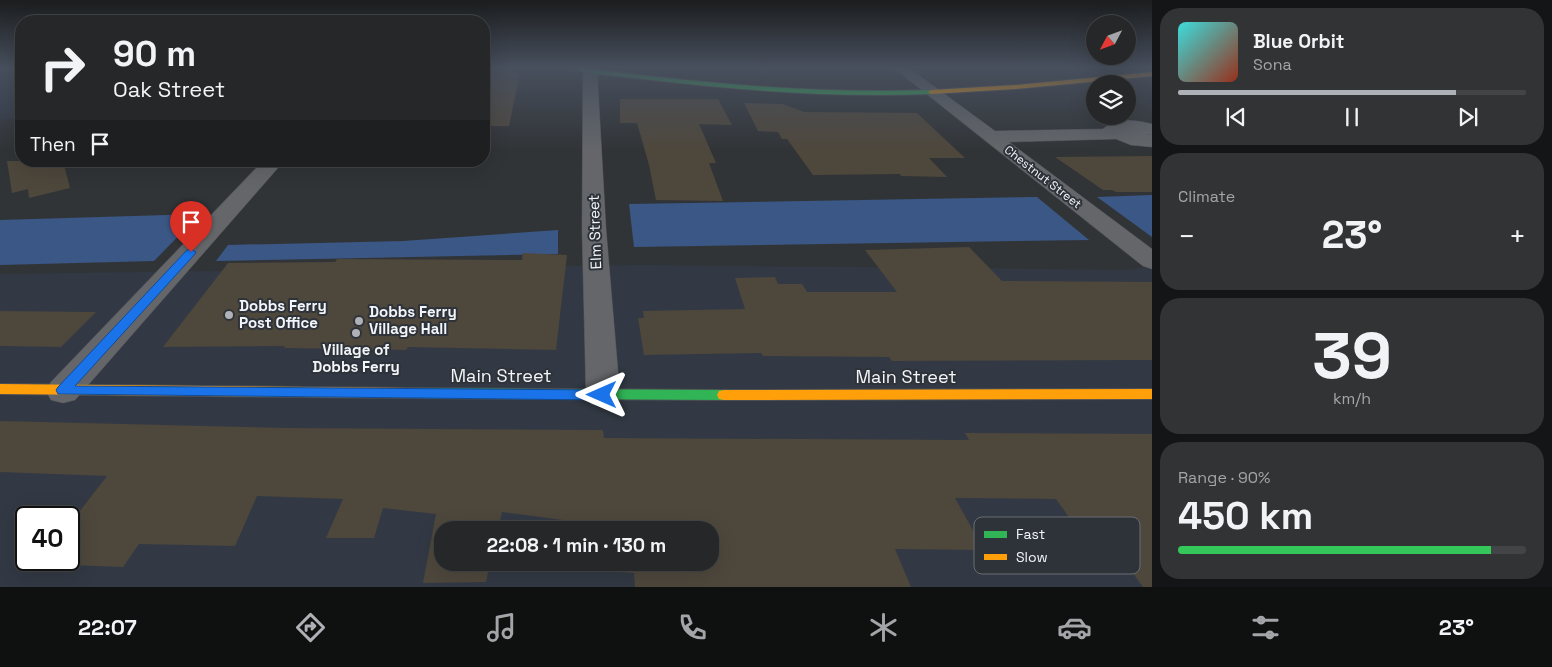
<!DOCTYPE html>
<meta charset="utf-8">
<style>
:root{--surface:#252729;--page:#313335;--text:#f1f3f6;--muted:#a3a5a8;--line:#424446;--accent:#aeb1b5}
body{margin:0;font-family:"Space Grotesk",sans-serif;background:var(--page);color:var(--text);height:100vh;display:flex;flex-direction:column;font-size:19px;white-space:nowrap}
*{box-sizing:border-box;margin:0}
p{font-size:16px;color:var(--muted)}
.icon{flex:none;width:28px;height:28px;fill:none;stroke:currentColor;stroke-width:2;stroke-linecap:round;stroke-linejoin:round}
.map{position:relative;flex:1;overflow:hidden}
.drawer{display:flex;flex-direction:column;gap:8px;padding:8px;background:#141517;width:400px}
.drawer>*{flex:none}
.top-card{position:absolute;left:15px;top:15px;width:475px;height:152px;border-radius:20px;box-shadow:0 5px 20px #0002,0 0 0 1px var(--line);background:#252729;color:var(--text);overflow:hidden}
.needle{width:32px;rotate:229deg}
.controls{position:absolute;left:1086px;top:15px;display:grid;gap:10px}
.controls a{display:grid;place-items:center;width:50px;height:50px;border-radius:50%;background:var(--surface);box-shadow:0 5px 20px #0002,0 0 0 1px var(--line);font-size:25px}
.speed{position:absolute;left:15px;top:506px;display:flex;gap:10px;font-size:25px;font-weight:700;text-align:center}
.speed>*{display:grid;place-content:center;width:65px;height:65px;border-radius:50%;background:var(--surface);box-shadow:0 5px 20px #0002,0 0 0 1px var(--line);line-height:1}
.speed .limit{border:2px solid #111;border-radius:8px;background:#fff;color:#111}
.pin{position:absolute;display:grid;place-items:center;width:42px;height:42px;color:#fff;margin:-51px -21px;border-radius:50% 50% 50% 0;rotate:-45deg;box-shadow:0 0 5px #0007}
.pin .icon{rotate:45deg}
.me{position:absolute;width:55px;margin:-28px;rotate:270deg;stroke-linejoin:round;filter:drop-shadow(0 0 4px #0008)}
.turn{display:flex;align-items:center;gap:18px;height:105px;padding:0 15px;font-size:22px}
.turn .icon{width:65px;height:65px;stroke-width:2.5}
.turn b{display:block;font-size:35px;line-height:42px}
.then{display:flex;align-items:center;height:48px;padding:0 15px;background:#0003;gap:10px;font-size:19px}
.big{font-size:38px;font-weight:600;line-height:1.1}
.drawer .widget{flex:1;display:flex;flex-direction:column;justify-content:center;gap:8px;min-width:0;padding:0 18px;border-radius:20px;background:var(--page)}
.drawer .dial{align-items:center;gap:0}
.dial b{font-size:65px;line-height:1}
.song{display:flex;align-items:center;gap:15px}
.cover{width:60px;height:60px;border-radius:8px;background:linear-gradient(135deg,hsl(180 70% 55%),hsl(10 70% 35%))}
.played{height:5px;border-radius:2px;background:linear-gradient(90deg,var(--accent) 80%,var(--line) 80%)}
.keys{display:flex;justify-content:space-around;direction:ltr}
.heat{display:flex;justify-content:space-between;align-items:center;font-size:28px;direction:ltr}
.charge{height:8px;border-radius:4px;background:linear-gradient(90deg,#34c759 90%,var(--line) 0)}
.trip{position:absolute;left:434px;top:521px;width:285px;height:50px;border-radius:20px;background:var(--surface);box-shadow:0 5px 20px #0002,0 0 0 1px var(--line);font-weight:600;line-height:50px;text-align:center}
.tabs{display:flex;height:80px;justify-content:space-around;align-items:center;background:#0f1010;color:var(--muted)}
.tabs .icon{width:35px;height:35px}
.tabs .current{color:var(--accent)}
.tabs b{font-size:22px;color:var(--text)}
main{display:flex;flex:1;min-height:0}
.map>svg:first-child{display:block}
.built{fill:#323944;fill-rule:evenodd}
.green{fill:#3b5785}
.building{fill:#4e473c}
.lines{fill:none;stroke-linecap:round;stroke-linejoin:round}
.street-casing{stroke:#4d4f53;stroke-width:1}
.fast-casing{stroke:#4d4f53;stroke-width:2}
.slow-casing{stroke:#4d4f53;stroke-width:2}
.street{fill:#64666a;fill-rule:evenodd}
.fast{fill:#30b455;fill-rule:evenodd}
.slow{fill:#ff9f0a;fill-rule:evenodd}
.route{fill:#1a73e8;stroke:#114b97}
.poi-dot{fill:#aeb1b5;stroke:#2e333a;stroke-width:2}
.labels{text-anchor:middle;stroke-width:4;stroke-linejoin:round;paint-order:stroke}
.far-street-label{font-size:12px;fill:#f2f5f9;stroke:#2e333a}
.street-label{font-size:15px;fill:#f2f5f9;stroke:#2e333a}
.poi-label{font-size:15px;font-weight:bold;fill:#f2f5f9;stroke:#2e333a;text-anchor:start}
.near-street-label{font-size:18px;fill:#f2f5f9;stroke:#2e333a}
.key{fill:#2e333a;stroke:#696d73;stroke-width:1}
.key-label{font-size:14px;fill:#f2f5f9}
</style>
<main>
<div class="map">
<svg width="1152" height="587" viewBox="0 0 1152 587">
<rect width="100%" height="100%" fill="#313437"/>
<g class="built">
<polygon points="0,68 21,68 21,118 0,120"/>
<path d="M644,265L1129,270L1152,266V587H0V274ZM26,518H69V560H26ZM442,530H710V562H442Z"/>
</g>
<g class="green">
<polygon points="1152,195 1152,237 1097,197"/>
<polygon points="1037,197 1089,240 634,247 629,204"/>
<polygon points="200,214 154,261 0,265 0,220"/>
<polygon points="558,230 558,254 216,261 228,245 403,241"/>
</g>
<g class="building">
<polygon points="484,68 520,73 509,126 484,126"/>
<polygon points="620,99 718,99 732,125 699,124 716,163 709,163 723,201 656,200 649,165 637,123 620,123"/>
<polygon points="744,103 783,104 804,112 917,113 965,158 929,158 947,177 901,176 900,174 813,175 787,139 782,139 778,132 758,131"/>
<polygon points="1152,156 1152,192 1116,192 1112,190 1103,190 1055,157"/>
<polygon points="7,161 63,161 70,188 29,198 28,189 12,193"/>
<polygon points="969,247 1002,281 1152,282 1152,360 892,361 889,357 763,356 761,353 644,355 638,318 644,318 643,311 745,309 735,278 775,277 778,284 802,284 807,292 897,292 865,250"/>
<polygon points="523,253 567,255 556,350 408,347 406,350 284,348 285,346 163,347 228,263 335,262 337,259 522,260"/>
<polygon points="0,311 96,312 61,347 0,346"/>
<polygon points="0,421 287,428 603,430 604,438 969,440 965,433 1152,434 1152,587 1143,587 1111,543 1087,543 1056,499 955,498 984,550 895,549 911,587 635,587 634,573 560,568 561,562 710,562 710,530 562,530 563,520 502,512 498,530 442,530 442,562 490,562 486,582 423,583 436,514 383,508 374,538 326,538 343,499 257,496 235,546 139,544 123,567 69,565 69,525 107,476 0,472"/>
</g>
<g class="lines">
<g class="street-casing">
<g id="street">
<polygon points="584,68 596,68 597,70 606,229 620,395 615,404 603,407 591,404 586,395 582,229 583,70"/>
<path d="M894,68H909L995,131L1103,129C1117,117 1136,120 1152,124V135L1127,131L1152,135V147L1131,145L1116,139L1009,142L1152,249V269L1143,266Z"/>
<polygon points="263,161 284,161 75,400 63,403 51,400 46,391 51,382"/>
</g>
</g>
<g class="fast-casing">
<g id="fast">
<path d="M571,68H584C699,83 814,94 931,90L934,92L931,94C831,98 733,90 635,78C620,76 582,74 571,68Z"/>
<polygon points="407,388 724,390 729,391 731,395 729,399 724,400 407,398 402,397 400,393 402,389"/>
</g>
</g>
<g class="slow-casing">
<g id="slow">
<polygon points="1152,72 1152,76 1015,89 931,94 928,92 931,90 1015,85"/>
<polygon points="0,384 407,388 412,389 414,393 412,397 407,398 0,394"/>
<polygon points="1152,389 1152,399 724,400 719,399 717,395 719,391 724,390"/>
</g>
</g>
<use href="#street" class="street"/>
<use href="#fast" class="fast"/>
<use href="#slow" class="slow"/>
</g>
<linearGradient id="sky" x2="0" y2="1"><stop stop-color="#1b1d1e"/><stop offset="0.45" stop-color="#48505e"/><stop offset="1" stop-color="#48505e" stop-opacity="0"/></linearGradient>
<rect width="1152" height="150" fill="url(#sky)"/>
<polygon class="route" points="191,249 196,252 195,254 75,386 602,390 607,391 609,395 607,398 602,400 58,394 56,390 58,387 187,250"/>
<g class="poi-dot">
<circle cx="229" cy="315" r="5"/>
<circle cx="359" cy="321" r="5"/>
<circle cx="356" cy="333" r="5"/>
</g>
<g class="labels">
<g class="far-street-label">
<text transform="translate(1043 177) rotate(38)" y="4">Chestnut Street</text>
</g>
<g class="street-label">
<text transform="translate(595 232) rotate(-92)" y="5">Elm Street</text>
</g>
<g class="poi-label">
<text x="239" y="311">Dobbs Ferry<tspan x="239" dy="17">Post Office</tspan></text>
<text x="369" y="317">Dobbs Ferry<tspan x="369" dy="17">Village Hall</tspan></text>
<text x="356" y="355" text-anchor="middle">Village of<tspan x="356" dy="17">Dobbs Ferry</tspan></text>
</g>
<g class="near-street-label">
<text x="501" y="382">Main Street</text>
<text x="906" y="383">Main Street</text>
</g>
</g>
<rect x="974" y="517" width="166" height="57" rx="8" class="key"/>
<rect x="984" y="531" width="23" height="7" fill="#30b455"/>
<rect x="984" y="554" width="23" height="6" fill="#ff9f0a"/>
<g class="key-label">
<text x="1016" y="539">Fast</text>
<text x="1016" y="562">Slow</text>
</g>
</svg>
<div class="controls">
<a><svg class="needle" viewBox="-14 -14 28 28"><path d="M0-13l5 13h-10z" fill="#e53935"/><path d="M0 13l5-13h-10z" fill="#a3a5a8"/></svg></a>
<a><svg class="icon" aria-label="layers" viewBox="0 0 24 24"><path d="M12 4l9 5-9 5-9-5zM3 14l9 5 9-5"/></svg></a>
</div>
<div class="speed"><div class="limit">40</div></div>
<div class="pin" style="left:191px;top:252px;background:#d93025"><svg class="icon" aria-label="arrive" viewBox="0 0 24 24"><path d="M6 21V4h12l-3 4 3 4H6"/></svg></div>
<svg class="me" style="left:602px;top:395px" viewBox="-20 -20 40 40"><path d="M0-17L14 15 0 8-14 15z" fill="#1a73e8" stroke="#fff" stroke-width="4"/></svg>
<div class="trip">22:08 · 1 min · 130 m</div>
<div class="top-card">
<div class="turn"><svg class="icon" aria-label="right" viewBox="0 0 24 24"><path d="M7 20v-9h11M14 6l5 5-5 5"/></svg><div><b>90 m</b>Oak Street</div></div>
<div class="then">Then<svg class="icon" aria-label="arrive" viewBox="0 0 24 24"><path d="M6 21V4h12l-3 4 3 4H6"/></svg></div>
</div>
</div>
<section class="drawer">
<div class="widget">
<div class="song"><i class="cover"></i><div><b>Blue Orbit</b><p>Sona</p></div></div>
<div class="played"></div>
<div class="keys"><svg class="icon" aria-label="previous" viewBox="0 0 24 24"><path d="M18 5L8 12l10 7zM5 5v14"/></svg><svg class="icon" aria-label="pause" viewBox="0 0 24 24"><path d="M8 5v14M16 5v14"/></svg><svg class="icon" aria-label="next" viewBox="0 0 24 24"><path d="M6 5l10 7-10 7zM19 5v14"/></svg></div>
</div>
<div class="widget"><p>Climate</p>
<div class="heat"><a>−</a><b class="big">23°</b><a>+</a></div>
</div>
<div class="widget dial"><b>39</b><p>km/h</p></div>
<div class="widget"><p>Range · 90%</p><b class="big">450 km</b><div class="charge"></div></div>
</section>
</main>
<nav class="tabs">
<b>22:07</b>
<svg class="icon current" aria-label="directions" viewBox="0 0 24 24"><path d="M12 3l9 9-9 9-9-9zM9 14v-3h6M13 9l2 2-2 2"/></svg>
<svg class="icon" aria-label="music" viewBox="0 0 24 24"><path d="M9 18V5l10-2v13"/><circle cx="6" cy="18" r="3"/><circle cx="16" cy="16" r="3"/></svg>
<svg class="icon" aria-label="phone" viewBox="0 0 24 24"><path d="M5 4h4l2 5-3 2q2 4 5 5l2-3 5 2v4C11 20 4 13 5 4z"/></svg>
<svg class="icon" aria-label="climate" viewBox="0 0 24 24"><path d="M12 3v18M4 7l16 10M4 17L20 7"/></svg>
<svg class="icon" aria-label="car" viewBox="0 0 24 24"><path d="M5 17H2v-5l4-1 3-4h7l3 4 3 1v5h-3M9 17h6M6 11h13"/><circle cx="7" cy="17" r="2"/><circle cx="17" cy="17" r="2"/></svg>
<svg class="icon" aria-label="filters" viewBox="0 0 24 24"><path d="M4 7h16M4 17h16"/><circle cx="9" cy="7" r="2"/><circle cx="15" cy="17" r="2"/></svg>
<b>23°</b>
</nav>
